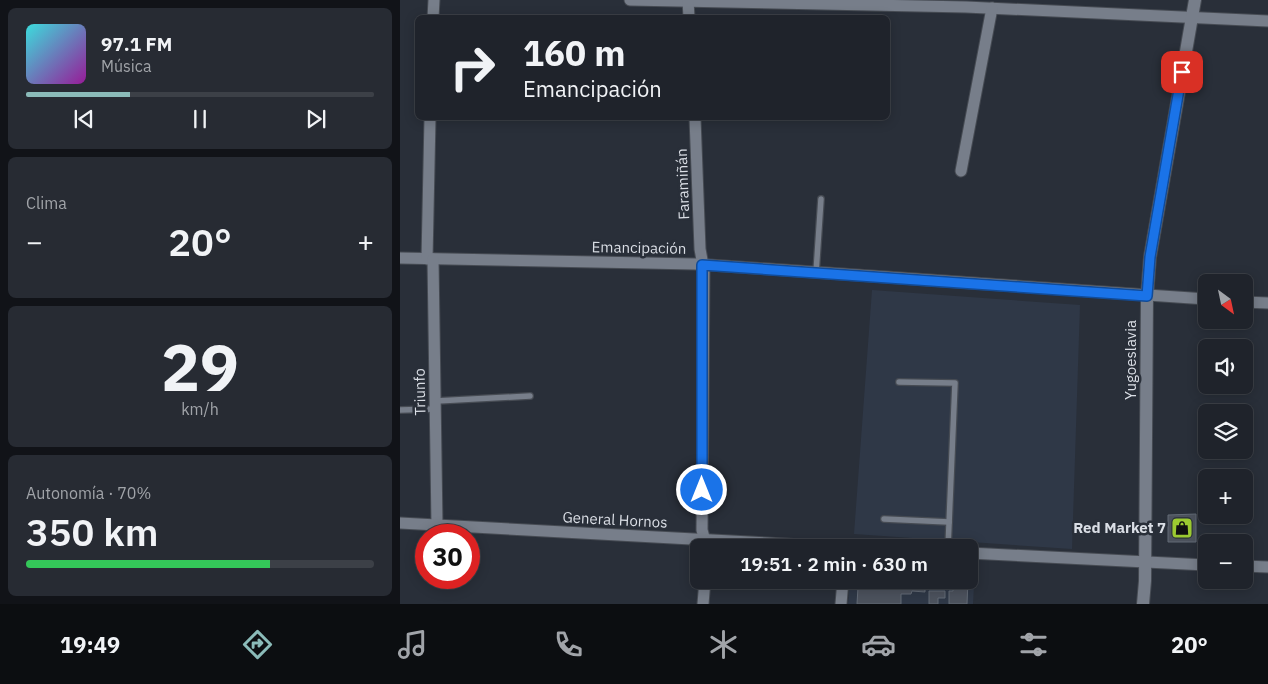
<!DOCTYPE html>
<html lang="es">
<meta charset="utf-8">
<style>
:root{--surface:#1f232b;--page:#272b33;--text:#f1f3f6;--muted:#a1a4a9;--line:#3c4047;--accent:#8bbbb9}
body{margin:0;font-family:"IBM Plex Sans",sans-serif;background:var(--page);color:var(--text);height:100vh;display:flex;flex-direction:column;font-size:19px;white-space:nowrap}
*{box-sizing:border-box;margin:0}
p{font-size:16px;color:var(--muted)}
.icon{flex:none;width:28px;height:28px;fill:none;stroke:currentColor;stroke-width:2;stroke-linecap:round;stroke-linejoin:round}
.map{position:relative;flex:1;overflow:hidden}
.drawer{display:flex;flex-direction:column;gap:8px;padding:8px;background:#111318;width:400px}
.drawer>*{flex:none}
.guide{position:absolute;left:15px;top:15px;width:475px;height:105px;border-radius:8px;box-shadow:0 2px 12px #0003,0 0 0 1px var(--line);background:#1f232b;color:var(--text);overflow:hidden}
.needle{width:32px;rotate:147deg}
.controls{position:absolute;left:798px;top:274px;display:grid;gap:10px}
.controls a{display:grid;place-items:center;width:55px;height:55px;border-radius:8px;background:var(--surface);box-shadow:0 2px 12px #0003,0 0 0 1px var(--line);font-size:25px}
.speed{position:absolute;left:15px;top:524px;display:flex;gap:10px;font-size:25px;font-weight:700;text-align:center}
.speed>*{display:grid;place-content:center;width:65px;height:65px;border-radius:50%;background:var(--surface);box-shadow:0 2px 12px #0003,0 0 0 1px var(--line);line-height:1}
.speed .limit{border:8px solid #d22;background:#fff;color:#111}
.pin{position:absolute;display:grid;place-items:center;width:42px;height:42px;color:#fff;margin:-21px;border-radius:10px;box-shadow:0 2px 8px #0006}
.me{position:absolute;width:55px;margin:-28px;rotate:0deg;stroke-linejoin:round;filter:drop-shadow(0 0 4px #0008)}
.turn{display:flex;align-items:center;gap:18px;height:105px;padding:0 25px;font-size:22px}
.turn .icon{width:65px;height:65px;stroke-width:2.5}
.turn b{display:block;font-size:35px;line-height:42px}
.big{font-size:38px;font-weight:600;line-height:1.1}
.drawer .widget{flex:1;display:flex;flex-direction:column;justify-content:center;gap:8px;min-width:0;padding:0 18px;border-radius:8px;background:var(--page)}
.drawer .dial{align-items:center;gap:0}
.dial b{font-size:65px;line-height:1}
.song{display:flex;align-items:center;gap:15px}
.cover{width:60px;height:60px;border-radius:8px;background:linear-gradient(135deg,hsl(180 70% 55%),hsl(300 70% 35%))}
.played{height:5px;border-radius:2px;background:linear-gradient(90deg,var(--accent) 30%,var(--line) 30%)}
.keys{display:flex;justify-content:space-around;direction:ltr}
.heat{display:flex;justify-content:space-between;align-items:center;font-size:28px;direction:ltr}
.charge{height:8px;border-radius:4px;background:linear-gradient(90deg,#34c759 70%,var(--line) 0)}
.trip{position:absolute;left:290px;top:539px;width:288px;height:50px;border-radius:8px;background:var(--surface);box-shadow:0 2px 12px #0003,0 0 0 1px var(--line);font-weight:600;line-height:50px;text-align:center}
.tabs{display:flex;height:80px;justify-content:space-around;align-items:center;background:#0c0e11;color:var(--muted)}
.tabs .icon{width:35px;height:35px}
.tabs .current{color:var(--accent)}
.tabs b{font-size:22px;color:var(--text)}
main{display:flex;flex:1;min-height:0}
.map>svg:first-child{display:block}
.built{fill:#2f3847}
.building{fill:#4c525d;stroke:#636b76}
.lines{fill:none;stroke-linecap:round;stroke-linejoin:round}
.lane-casing{stroke:#464b53;stroke-width:8}
.street-casing{stroke:#464b53;stroke-width:13}
.secondary-casing{stroke:#464b53;stroke-width:14}
.lane{stroke:#777e8a;stroke-width:5.5}
.street{stroke:#777e8a;stroke-width:11}
.secondary{stroke:#777e8a;stroke-width:12}
.route-casing{stroke:#114b97;stroke-width:12}
.route{stroke:#1a73e8;stroke-width:9}
.labels{text-anchor:middle;stroke-width:5;stroke-linejoin:round;paint-order:stroke}
.street-label{font-size:15px;fill:#dadee5;stroke:#292f39}
.poi-label{font-size:15px;font-weight:bold;fill:#dadee5;stroke:#292f39;text-anchor:end}
</style>
<main>
<section class="drawer">
<div class="widget">
<div class="song"><i class="cover"></i><div><b>97.1 FM</b><p>Música</p></div></div>
<div class="played"></div>
<div class="keys"><svg class="icon" aria-label="previous" viewBox="0 0 24 24"><path d="M18 5L8 12l10 7zM5 5v14"/></svg><svg class="icon" aria-label="pause" viewBox="0 0 24 24"><path d="M8 5v14M16 5v14"/></svg><svg class="icon" aria-label="next" viewBox="0 0 24 24"><path d="M6 5l10 7-10 7zM19 5v14"/></svg></div>
</div>
<div class="widget"><p>Clima</p>
<div class="heat"><a>−</a><b class="big">20°</b><a>+</a></div>
</div>
<div class="widget dial"><b>29</b><p>km/h</p></div>
<div class="widget"><p>Autonomía · 70%</p><b class="big">350 km</b><div class="charge"></div></div>
</section>
<div class="map">
<svg width="868" height="604" viewBox="0 0 868 604">
<rect width="100%" height="100%" fill="#292f39"/>
<g class="built">
<polygon points="472,290 680,305 672,549 454,534"/>
<polygon points="569,567 575,567 573,604 448,604 450,580 569,580"/>
</g>
<g class="building">
<polygon points="796,514 796,542 768,542 768,515"/>
<polygon points="488,580 525,580 525,592 512,591 511,594 501,594 501,604 457,604 458,587 488,589"/>
<polygon points="553,580 568,580 567,604 549,604 549,591 553,591"/>
<polygon points="529,591 545,591 545,598 538,598 538,604 529,604"/>
</g>
<g class="lines">
<g class="lane-casing">
<g id="lane">
<polyline points="416,273 421,199"/>
<polyline points="499,382 555,383 548,548"/>
<polyline points="36,401 130,396"/>
<polyline points="0,410 36,409"/>
<polyline points="484,519 549,522"/>
</g>
</g>
<g class="street-casing">
<g id="street">
<polyline points="230,0 566,7 868,21"/>
<polyline points="288,0 289,18"/>
<polyline points="33,18 34,0"/>
<polyline points="295,118 300,249 304,271 302,530 307,548"/>
<polyline points="561,171 592,8"/>
<polyline points="0,258 295,264 806,299"/>
<polyline points="27,259 30,118"/>
<polyline points="33,259 37,525"/>
<polyline points="844,302 868,303"/>
<polyline points="0,523 458,548"/>
<polyline points="569,553 806,565"/>
<polyline points="844,566 868,567"/>
<polyline points="303,604 305,580"/>
<polyline points="441,604 443,580"/>
</g>
</g>
<g class="secondary-casing">
<polyline id="secondary" points="743,604 745,581 747,296 750,257 795,0"/>
</g>
<use href="#lane" class="lane"/>
<use href="#street" class="street"/>
<use href="#secondary" class="secondary"/>
</g>
<g class="lines">
<g class="route-casing">
<polyline id="route" points="302,490 302,265 747,296 750,257 782,72"/>
</g>
<use href="#route" class="route"/>
</g>
<defs>
<g id="shop-square" transform="scale(1.125)"><rect x="-9" y="-9" width="18" height="18" rx="4" fill="#9cca31" stroke="#292f39"/><path d="M-5-2.5h2.3a2.7 3.5 0 0 1 5.4 0H5L5.5 6h-11ZM-1.5-2.5h3a1.5 2.3 0 0 0-3 0Z" fill="#111"/></g>
</defs>
<g fill-rule="evenodd">
<use href="#shop-square" x="782" y="528"/>
</g>
<g class="labels">
<g class="street-label">
<text transform="translate(283 184) rotate(-92)" y="5">Faramiñán</text>
<text transform="translate(239 248) rotate(1)" y="5">Emancipación</text>
<text transform="translate(731 360) rotate(-90)" y="5">Yugoeslavia</text>
<text transform="translate(20 392) rotate(-91)" y="5">Triunfo</text>
<text transform="translate(215 520) rotate(3)" y="5">General Hornos</text>
</g>
<g class="poi-label">
<text x="766" y="533">Red Market 7</text>
</g>
</g>
</svg>
<div class="controls">
<a><svg class="needle" viewBox="-14 -14 28 28"><path d="M0-13l5 13h-10z" fill="#e53935"/><path d="M0 13l5-13h-10z" fill="#a1a4a9"/></svg></a>
<a><svg class="icon" aria-label="sound" viewBox="0 0 24 24"><path d="M4 9h4l5-4v14l-5-4H4zM17 9q2 3 0 6"/></svg></a>
<a><svg class="icon" aria-label="layers" viewBox="0 0 24 24"><path d="M12 4l9 5-9 5-9-5zM3 14l9 5 9-5"/></svg></a>
<a>+</a>
<a>−</a>
</div>
<div class="speed"><div class="limit">30</div></div>
<div class="pin" style="left:782px;top:72px;background:#d93025"><svg class="icon" aria-label="arrive" viewBox="0 0 24 24"><path d="M6 21V4h12l-3 4 3 4H6"/></svg></div>
<svg class="me" style="left:302px;top:490px" viewBox="-20 -20 40 40"><circle r="17" fill="#1a73e8" stroke="#fff" stroke-width="3"/><path d="M0-11L8 9 0 5-8 9z" fill="#fff"/></svg>
<div class="trip">19:51 · 2 min · 630 m</div>
<div class="guide">
<div class="turn"><svg class="icon" aria-label="right" viewBox="0 0 24 24"><path d="M7 20v-9h11M14 6l5 5-5 5"/></svg><div><b>160 m</b>Emancipación</div></div>
</div>
</div>
</main>
<nav class="tabs">
<b>19:49</b>
<svg class="icon current" aria-label="directions" viewBox="0 0 24 24"><path d="M12 3l9 9-9 9-9-9zM9 14v-3h6M13 9l2 2-2 2"/></svg>
<svg class="icon" aria-label="music" viewBox="0 0 24 24"><path d="M9 18V5l10-2v13"/><circle cx="6" cy="18" r="3"/><circle cx="16" cy="16" r="3"/></svg>
<svg class="icon" aria-label="phone" viewBox="0 0 24 24"><path d="M5 4h4l2 5-3 2q2 4 5 5l2-3 5 2v4C11 20 4 13 5 4z"/></svg>
<svg class="icon" aria-label="climate" viewBox="0 0 24 24"><path d="M12 3v18M4 7l16 10M4 17L20 7"/></svg>
<svg class="icon" aria-label="car" viewBox="0 0 24 24"><path d="M5 17H2v-5l4-1 3-4h7l3 4 3 1v5h-3M9 17h6M6 11h13"/><circle cx="7" cy="17" r="2"/><circle cx="17" cy="17" r="2"/></svg>
<svg class="icon" aria-label="filters" viewBox="0 0 24 24"><path d="M4 7h16M4 17h16"/><circle cx="9" cy="7" r="2"/><circle cx="15" cy="17" r="2"/></svg>
<b>20°</b>
</nav>
